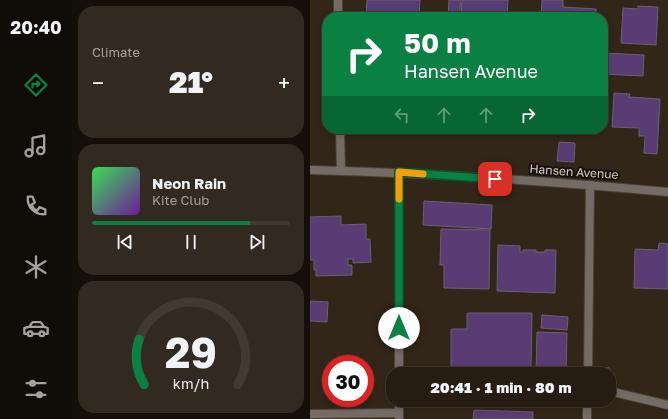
<!DOCTYPE html>
<meta charset="utf-8">
<style>
:root{--surface:#261c12;--page:#322920;--text:#f1f3f6;--muted:#a4a19f;--line:#423a32;--accent:#0b8043}
body{margin:0;font-family:"Golos Text",sans-serif;background:var(--page);color:var(--text);height:100vh;display:flex;flex-direction:column;font-size:15px;white-space:nowrap}
*{box-sizing:border-box;margin:0}
p{font-size:13px;color:var(--muted)}
.icon{flex:none;width:22px;height:22px;fill:none;stroke:currentColor;stroke-width:2;stroke-linecap:round;stroke-linejoin:round}
.map{position:relative;flex:1;overflow:hidden}
.side{display:flex;flex-direction:column;gap:6px;padding:6px;background:#150f0a;width:238px}
.side>*{flex:none}
.top-card{position:absolute;left:12px;top:12px;width:286px;height:122px;border-radius:16px;box-shadow:0 2px 6px #0003,0 0 0 1px var(--line);background:#0b8043;color:#fff;overflow:hidden}
.speed{position:absolute;left:12px;top:355px;display:flex;gap:8px;font-size:20px;font-weight:700;text-align:center}
.speed>*{display:grid;place-content:center;width:52px;height:52px;border-radius:50%;background:var(--surface);box-shadow:0 2px 6px #0003,0 0 0 1px var(--line);line-height:1}
.speed .limit{border:6px solid #d22;background:#fff;color:#111}
.pin{position:absolute;display:grid;place-items:center;width:34px;height:34px;color:#fff;margin:-17px;border-radius:8px;box-shadow:0 2px 6px #0006}
.me{position:absolute;width:44px;margin:-22px;rotate:0deg;stroke-linejoin:round;filter:drop-shadow(0 0 3px #0008)}
.turn{display:flex;align-items:center;gap:14px;height:84px;padding:0 16px;font-size:18px}
.turn .icon{width:52px;height:52px;stroke-width:2.5}
.turn b{display:block;font-size:28px;line-height:34px}
.lanes{display:flex;align-items:center;height:38px;padding:0 16px;background:#0003;justify-content:center;gap:20px;direction:ltr}
.lanes .off{opacity:.35}
.big{font-size:30px;font-weight:800;line-height:1.1}
.side .tile{flex:1;display:flex;flex-direction:column;justify-content:center;gap:6px;min-width:0;padding:0 14px;border-radius:16px;background:var(--page)}
.side .dial{align-items:center;gap:0}
.dial svg{height:104px;overflow:visible;fill:none;stroke:var(--line);stroke-width:7;stroke-linecap:round;text-anchor:middle}
.dial text{fill:var(--text);stroke:none}
.song{display:flex;align-items:center;gap:12px}
.cover{width:48px;height:48px;border-radius:6px;background:linear-gradient(135deg,hsl(130 70% 55%),hsl(280 70% 35%))}
.played{height:4px;border-radius:2px;background:linear-gradient(90deg,var(--accent) 80%,var(--line) 80%)}
.keys{display:flex;justify-content:space-around;direction:ltr}
.heat{display:flex;justify-content:space-between;align-items:center;font-size:22px;direction:ltr}
.trip{position:absolute;left:76px;top:367px;width:230px;height:40px;border-radius:16px;background:var(--surface);box-shadow:0 2px 6px #0003,0 0 0 1px var(--line);font-weight:800;line-height:40px;text-align:center}
main{display:flex;flex:1;min-height:0}
.tabs{display:flex;flex-direction:column;width:72px;justify-content:space-around;align-items:center;background:#0f0b07;color:var(--muted)}
.tabs .icon{width:28px;height:28px}
.tabs .active{color:var(--accent)}
.tabs b{font-size:18px;color:var(--text)}
.map>svg:first-child{display:block}
.building{fill:#5a3c74;stroke:#696072}
.lines{fill:none;stroke-linecap:round;stroke-linejoin:round}
.minor-casing{stroke:#4d4134;stroke-width:10}
.minor{stroke:#746a66;stroke-width:8}
.route-casing{stroke:#07532c;stroke-width:10}
.route{stroke:#0b8043;stroke-width:7}
.slow{stroke:#f59e0b;stroke-width:7}
.labels{text-anchor:middle;stroke-width:4;stroke-linejoin:round;paint-order:stroke}
.street-label{font-size:12px;fill:#d8d0c7;stroke:#15100a}
</style>
<main>
<nav class="tabs">
<b>20:40</b>
<svg class="icon active" aria-label="directions" viewBox="0 0 24 24"><path d="M12 3l9 9-9 9-9-9zM9 14v-3h6M13 9l2 2-2 2"/></svg>
<svg class="icon" aria-label="music" viewBox="0 0 24 24"><path d="M9 18V5l10-2v13"/><circle cx="6" cy="18" r="3"/><circle cx="16" cy="16" r="3"/></svg>
<svg class="icon" aria-label="phone" viewBox="0 0 24 24"><path d="M5 4h4l2 5-3 2q2 4 5 5l2-3 5 2v4C11 20 4 13 5 4z"/></svg>
<svg class="icon" aria-label="climate" viewBox="0 0 24 24"><path d="M12 3v18M4 7l16 10M4 17L20 7"/></svg>
<svg class="icon" aria-label="car" viewBox="0 0 24 24"><path d="M5 17H2v-5l4-1 3-4h7l3 4 3 1v5h-3M9 17h6M6 11h13"/><circle cx="7" cy="17" r="2"/><circle cx="17" cy="17" r="2"/></svg>
<svg class="icon" aria-label="filters" viewBox="0 0 24 24"><path d="M4 7h16M4 17h16"/><circle cx="9" cy="7" r="2"/><circle cx="15" cy="17" r="2"/></svg>
</nav>
<section class="side">
<div class="tile"><p>Climate</p>
<div class="heat"><a>−</a><b class="big">21°</b><a>+</a></div>
</div>
<div class="tile">
<div class="song"><i class="cover"></i><div><b>Neon Rain</b><p>Kite Club</p></div></div>
<div class="played"></div>
<div class="keys"><svg class="icon" aria-label="previous" viewBox="0 0 24 24"><path d="M18 5L8 12l10 7zM5 5v14"/></svg><svg class="icon" aria-label="pause" viewBox="0 0 24 24"><path d="M8 5v14M16 5v14"/></svg><svg class="icon" aria-label="next" viewBox="0 0 24 24"><path d="M6 5l10 7-10 7zM19 5v14"/></svg></div>
</div>
<div class="tile dial"><svg viewBox="0 0 100 80">
<path d="M14 69A42 42 0 1 1 86 69"/>
<path d="M14 69A42 42 0 0 1 10 34" stroke="#0b8043"/>
<text x="50" y="56" font-size="32" font-weight="700">29</text>
<text x="50" y="72" font-size="11">km/h</text>
</svg></div>
</section>
<div class="map">
<svg width="358" height="419" viewBox="0 0 358 419">
<rect width="100%" height="100%" fill="#322618"/>
<g class="building">
<polygon points="57,0 110,0 109,17 56,17"/>
<polygon points="139,0 151,0 149,17 138,17"/>
<polygon points="152,0 198,0 197,17 151,17"/>
<polygon points="232,0 253,0 253,7 286,9 286,17 231,17"/>
<polygon points="328,6 348,7 346,45 311,43 313,8 328,9"/>
<polygon points="293,53 334,55 333,76 293,74"/>
<polygon points="304,93 320,94 319,97 350,99 347,154 334,153 335,136 329,136 329,128 302,127"/>
<polygon points="64,129 103,129 103,131 100,131 100,134 82,133 82,131"/>
<polygon points="181,129 201,129 201,134 180,134"/>
<polygon points="219,129 249,129 249,134 218,133"/>
<polygon points="249,142 265,143 264,162 247,161"/>
<polygon points="114,201 182,205 181,229 113,225"/>
<polygon points="31,216 31,225 56,224 56,239 60,239 61,262 43,263 43,259 38,259 38,265 42,265 42,275 6,276 6,269 4,270 4,260 0,260 0,217"/>
<polygon points="131,229 180,230 179,289 134,288 134,265 130,265"/>
<polygon points="349,243 358,244 358,289 324,288 325,249 348,250"/>
<polygon points="188,245 210,246 210,252 213,252 213,250 226,250 226,252 235,252 235,250 246,250 245,293 187,291"/>
<polygon points="0,301 18,302 17,322 0,321"/>
<polygon points="157,313 222,313 221,367 187,367 187,374 159,374 159,367 141,367 141,329 157,329"/>
<polygon points="232,315 258,317 257,330 231,328"/>
<polygon points="227,332 257,333 256,374 226,374"/>
<polygon points="289,367 299,368 299,377 299,374 288,374"/>
<polygon points="164,410 223,412 223,419 163,419"/>
</g>
<g class="lines">
<g class="minor-casing">
<g id="minor">
<polyline points="28,0 28,17"/>
<polyline points="30,129 31,171"/>
<path d="M0,170C120,173 239,181 358,192"/>
<polyline points="89,374 89,172"/>
<polyline points="278,374 280,185"/>
<polyline points="299,391 358,405"/>
<polyline points="89,400 89,419"/>
<polyline points="0,414 89,413"/>
<polyline points="277,419 277,400"/>
</g>
</g>
<use href="#minor" class="minor"/>
</g>
<g class="lines">
<g class="route-casing">
<polyline id="route" points="89,328 89,172 185,179"/>
</g>
<use href="#route" class="route"/>
<polyline class="slow" points="89,199 89,172 113,174"/>
</g>
<g class="labels">
<g class="street-label">
<text transform="translate(264 172) rotate(4)" y="4">Hansen Avenue</text>
</g>
</g>
</svg>
<div class="speed"><div class="limit">30</div></div>
<div class="pin" style="left:185px;top:179px;background:#d93025"><svg class="icon" aria-label="arrive" viewBox="0 0 24 24"><path d="M6 21V4h12l-3 4 3 4H6"/></svg></div>
<svg class="me" style="left:89px;top:328px" viewBox="-20 -20 40 40"><circle r="19" fill="#fff"/><path d="M0-13L10 11 0 6-10 11z" fill="#0b8043"/></svg>
<div class="trip">20:41 · 1 min · 80 m</div>
<div class="top-card">
<div class="turn"><svg class="icon" aria-label="right" viewBox="0 0 24 24"><path d="M7 20v-9h11M14 6l5 5-5 5"/></svg><div><b>50 m</b>Hansen Avenue</div></div>
<div class="lanes"><svg class="icon off" aria-label="left" viewBox="0 0 24 24"><path d="M17 20v-9H6M10 6l-5 5 5 5"/></svg><svg class="icon off" aria-label="ahead" viewBox="0 0 24 24"><path d="M12 20V5M6 11l6-6 6 6"/></svg><svg class="icon off" aria-label="ahead" viewBox="0 0 24 24"><path d="M12 20V5M6 11l6-6 6 6"/></svg><svg class="icon" aria-label="right" viewBox="0 0 24 24"><path d="M7 20v-9h11M14 6l5 5-5 5"/></svg></div>
</div>
</div>
</main>
